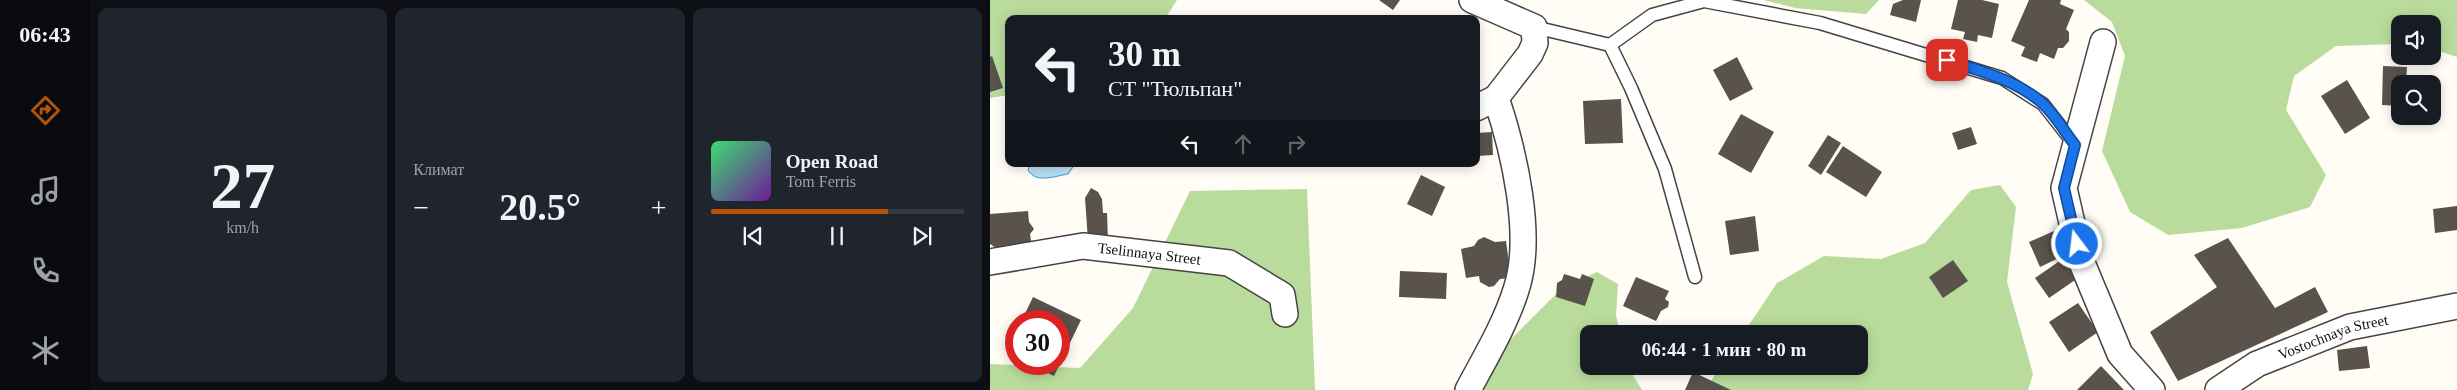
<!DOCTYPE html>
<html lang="ru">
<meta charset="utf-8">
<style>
:root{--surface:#171b24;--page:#20242c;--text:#f1f3f6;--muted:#9ea1a6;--line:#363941;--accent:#b45309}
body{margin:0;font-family:Georgia,serif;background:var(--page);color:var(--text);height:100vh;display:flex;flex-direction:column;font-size:19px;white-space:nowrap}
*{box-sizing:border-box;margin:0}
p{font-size:16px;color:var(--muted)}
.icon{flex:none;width:28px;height:28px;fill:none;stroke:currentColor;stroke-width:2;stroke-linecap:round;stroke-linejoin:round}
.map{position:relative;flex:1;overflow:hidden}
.details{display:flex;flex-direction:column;gap:8px;padding:8px;background:#0d0f14;width:900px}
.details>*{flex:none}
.top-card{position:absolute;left:15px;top:15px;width:475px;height:152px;border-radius:10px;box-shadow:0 2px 12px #0003;background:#171b24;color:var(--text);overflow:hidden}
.fabs{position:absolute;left:1401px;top:15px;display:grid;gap:10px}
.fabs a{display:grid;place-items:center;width:50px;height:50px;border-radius:10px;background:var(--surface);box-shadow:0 2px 12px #0003;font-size:25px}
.speed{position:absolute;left:15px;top:310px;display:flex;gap:10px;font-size:25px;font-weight:700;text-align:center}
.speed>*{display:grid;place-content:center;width:65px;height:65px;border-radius:50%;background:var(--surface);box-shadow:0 2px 12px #0003;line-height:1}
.speed .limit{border:8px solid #d22;background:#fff;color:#111}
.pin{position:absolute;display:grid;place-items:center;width:42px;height:42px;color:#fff;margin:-21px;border-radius:10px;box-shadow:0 2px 8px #0006}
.me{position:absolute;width:55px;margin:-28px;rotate:345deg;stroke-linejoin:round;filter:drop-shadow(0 0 4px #0008)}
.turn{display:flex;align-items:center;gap:18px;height:105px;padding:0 20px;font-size:22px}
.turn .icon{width:65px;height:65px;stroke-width:2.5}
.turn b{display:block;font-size:35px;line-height:42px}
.lanes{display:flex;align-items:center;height:48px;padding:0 20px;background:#0003;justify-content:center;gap:25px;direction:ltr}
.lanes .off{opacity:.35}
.big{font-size:38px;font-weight:800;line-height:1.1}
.details .widget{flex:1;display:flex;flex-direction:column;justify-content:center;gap:8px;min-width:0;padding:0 18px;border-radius:10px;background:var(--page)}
.details .dial{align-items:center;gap:0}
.dial b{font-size:65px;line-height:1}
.song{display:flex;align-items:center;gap:15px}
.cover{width:60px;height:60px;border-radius:8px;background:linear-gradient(135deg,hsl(140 70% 55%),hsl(280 70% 35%))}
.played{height:5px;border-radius:2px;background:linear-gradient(90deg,var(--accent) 70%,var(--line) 70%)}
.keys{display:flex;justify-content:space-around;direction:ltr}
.heat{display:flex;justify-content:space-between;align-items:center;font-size:28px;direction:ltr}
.details .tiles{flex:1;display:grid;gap:8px;grid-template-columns:repeat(3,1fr)}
.trip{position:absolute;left:590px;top:325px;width:288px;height:50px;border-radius:10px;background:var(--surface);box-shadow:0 2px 12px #0003;font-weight:800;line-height:50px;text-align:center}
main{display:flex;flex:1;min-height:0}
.tab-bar{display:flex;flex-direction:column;width:90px;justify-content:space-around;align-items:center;background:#090b0e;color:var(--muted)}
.tab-bar .icon{width:35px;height:35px}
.tab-bar .on{color:var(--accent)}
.tab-bar b{font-size:22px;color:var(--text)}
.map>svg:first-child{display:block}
.forest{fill:#b9dc9c}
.water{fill:#b9e0f7;stroke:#3f96cf}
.building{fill:#5a524d}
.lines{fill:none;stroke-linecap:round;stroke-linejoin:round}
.lane-casing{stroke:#444;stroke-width:15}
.street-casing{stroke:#444;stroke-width:28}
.lane{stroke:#fff;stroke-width:12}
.street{stroke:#fff;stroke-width:25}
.route-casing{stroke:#114b97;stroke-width:12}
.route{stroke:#1a73e8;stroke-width:9}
.labels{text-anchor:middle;stroke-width:5;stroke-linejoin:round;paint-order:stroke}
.street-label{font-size:15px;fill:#111;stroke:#fff}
</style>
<main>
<nav class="tab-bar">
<b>06:43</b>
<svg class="icon on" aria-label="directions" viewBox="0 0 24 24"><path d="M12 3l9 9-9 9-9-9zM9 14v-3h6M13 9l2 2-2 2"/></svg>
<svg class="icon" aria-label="music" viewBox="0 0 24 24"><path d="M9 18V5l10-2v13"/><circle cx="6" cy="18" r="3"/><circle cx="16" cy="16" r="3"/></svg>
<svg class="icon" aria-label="phone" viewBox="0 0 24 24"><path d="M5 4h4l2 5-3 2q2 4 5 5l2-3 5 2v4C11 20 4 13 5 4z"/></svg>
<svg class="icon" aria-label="climate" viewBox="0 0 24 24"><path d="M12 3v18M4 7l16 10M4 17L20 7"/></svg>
</nav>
<section class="details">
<div class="tiles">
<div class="widget dial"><b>27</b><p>km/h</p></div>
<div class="widget"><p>Климат</p>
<div class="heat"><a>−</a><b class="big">20.5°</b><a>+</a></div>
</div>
<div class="widget">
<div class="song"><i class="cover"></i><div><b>Open Road</b><p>Tom Ferris</p></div></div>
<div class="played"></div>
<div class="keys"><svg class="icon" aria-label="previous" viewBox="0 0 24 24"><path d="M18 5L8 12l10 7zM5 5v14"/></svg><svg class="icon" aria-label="pause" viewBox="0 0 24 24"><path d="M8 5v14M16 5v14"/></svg><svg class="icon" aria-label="next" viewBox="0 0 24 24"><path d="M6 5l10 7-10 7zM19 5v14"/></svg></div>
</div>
</div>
</section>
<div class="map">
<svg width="1467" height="390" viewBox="0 0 1467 390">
<rect width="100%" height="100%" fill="#fffdf5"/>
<g class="forest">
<polygon points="0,0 187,0 175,19 19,19 19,95 0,98"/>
<polygon points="774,0 889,0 876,14 805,8"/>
<polygon points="1094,0 1467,0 1467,57 1443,49 1442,24 1410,24 1410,44 1346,46 1304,76 1296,110 1336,175 1320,207 1252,228 1178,235 1140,212 1112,151 1135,56 1122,22"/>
<polygon points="1010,185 1026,207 1017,282 1043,374 1038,390 715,390 731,366 869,366 869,334 753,334 787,283 834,256 891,259 935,243 981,190"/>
<polygon points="317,189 325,390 0,390 0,364 90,368 143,308 200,191"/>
<polygon points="607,272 628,284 626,315 630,334 599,334 599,366 637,366 652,390 470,390 572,288"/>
</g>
<path class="water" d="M40,164H85L78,174C65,176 46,184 38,170Z"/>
<g class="building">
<polygon points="389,0 410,0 403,10"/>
<polygon points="913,0 931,0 926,22 900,15 903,4"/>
<polygon points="968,0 992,0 1009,4 1002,38 988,35 987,42 973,39 975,32 961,29"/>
<polygon points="1039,0 1071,0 1070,4 1084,10 1076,29 1079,32 1079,41 1073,48 1068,48 1064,59 1050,53 1047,62 1031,56 1035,47 1021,41"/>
<polygon points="2,56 13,88 0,92 0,57"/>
<polygon points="747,57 763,89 740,101 723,70"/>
<polygon points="1393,66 1417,67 1416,84 1410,84 1410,106 1392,105"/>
<polygon points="1357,80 1380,118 1355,134 1331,96"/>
<polygon points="631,99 633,143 595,144 593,101"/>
<polygon points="751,114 784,132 761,173 728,154"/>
<polygon points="981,127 987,144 968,150 962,133"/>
<polygon points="502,132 503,155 486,156 486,133"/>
<polygon points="838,135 851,143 831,175 818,166"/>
<polygon points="853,146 892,172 876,197 836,172"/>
<polygon points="431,175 455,187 442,216 417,204"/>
<polygon points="101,188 108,192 112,199 113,213 117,213 118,240 98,241 95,198"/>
<polygon points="1467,206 1467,230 1445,233 1443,209"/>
<polygon points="38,211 39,222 44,229 40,234 42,247 9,250 0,244 0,214"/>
<polygon points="765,216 769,251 740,255 735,221"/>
<polygon points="1064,231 1075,255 1050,267 1039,242"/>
<polygon points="494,237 505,242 516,241 521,278 510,279 504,286 499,287 490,282 489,276 476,278 471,249 484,246 488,240"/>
<polygon points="1238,238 1285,308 1325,287 1338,312 1188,381 1160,332 1227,287 1204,255"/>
<polygon points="1074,258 1088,278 1059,298 1045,278"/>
<polygon points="963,260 978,281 953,298 939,277"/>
<polygon points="410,271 457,273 456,299 409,297"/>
<polygon points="574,274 590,279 592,274 604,279 595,306 566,297 567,283 572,280"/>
<polygon points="646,277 679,291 675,299 679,302 678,307 671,311 666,321 633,306"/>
<polygon points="43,297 91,320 64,376 49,369 52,364 69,364 69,321 32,320"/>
<polygon points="1088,303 1108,332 1079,352 1059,322"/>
<polygon points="1377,346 1380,368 1349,371 1347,350"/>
<polygon points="1111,366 1134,390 1087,390"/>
<polygon points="703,372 741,390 695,390"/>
</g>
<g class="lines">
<g class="lane-casing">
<g id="lane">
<polyline points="544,27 620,45 662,15 714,1 830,23 1012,78 1053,104 1085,145"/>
<polyline points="620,45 641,88 675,169 705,277"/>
</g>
</g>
<g class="street-casing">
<g id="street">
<polyline points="482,0 544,27 545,43 540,54 506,98 486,108"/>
<polyline points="1113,42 1074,188 1090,258 1130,354 1162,390"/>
<path id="s1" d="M0,262L93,246L239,263L292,295L295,314"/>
<path d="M478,390C495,358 515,325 526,290C544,237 524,151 506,98"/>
<path id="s2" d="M1228,390L1267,364L1360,327L1467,306"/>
</g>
</g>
<use href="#lane" class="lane"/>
<use href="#street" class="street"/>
</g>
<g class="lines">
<g class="route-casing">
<path id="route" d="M957,60C990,71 1024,79 1051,102C1064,113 1074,131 1085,145L1074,188L1087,244"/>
</g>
<use href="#route" class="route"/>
</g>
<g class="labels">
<g class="street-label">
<text dy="5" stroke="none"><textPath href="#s1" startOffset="161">Tselinnaya Street</textPath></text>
<text dy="5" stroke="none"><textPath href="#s2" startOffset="128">Vostochnaya Street</textPath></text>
</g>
</g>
</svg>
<div class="fabs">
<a><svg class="icon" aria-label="sound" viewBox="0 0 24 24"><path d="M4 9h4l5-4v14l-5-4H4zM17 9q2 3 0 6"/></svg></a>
<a><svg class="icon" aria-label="search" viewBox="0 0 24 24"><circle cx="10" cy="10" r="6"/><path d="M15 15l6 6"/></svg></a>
</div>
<div class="speed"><div class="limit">30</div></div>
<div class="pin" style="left:957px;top:60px;background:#d93025"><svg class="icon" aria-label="arrive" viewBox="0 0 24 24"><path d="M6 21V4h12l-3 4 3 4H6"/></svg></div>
<svg class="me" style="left:1087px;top:244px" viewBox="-20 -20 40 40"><circle r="17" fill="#1a73e8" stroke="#fff" stroke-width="3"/><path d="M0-11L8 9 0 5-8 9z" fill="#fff"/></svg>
<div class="trip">06:44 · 1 мин · 80 m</div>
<div class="top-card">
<div class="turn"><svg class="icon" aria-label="left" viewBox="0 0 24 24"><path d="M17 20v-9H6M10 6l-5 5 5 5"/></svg><div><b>30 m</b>СТ &quot;Тюльпан&quot;</div></div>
<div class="lanes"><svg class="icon" aria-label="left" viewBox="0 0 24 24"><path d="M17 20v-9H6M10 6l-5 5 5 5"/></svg><svg class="icon off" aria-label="ahead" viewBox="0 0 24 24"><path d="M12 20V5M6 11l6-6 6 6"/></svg><svg class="icon off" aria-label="right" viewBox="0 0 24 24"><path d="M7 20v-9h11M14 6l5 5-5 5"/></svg></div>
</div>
</div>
</main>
